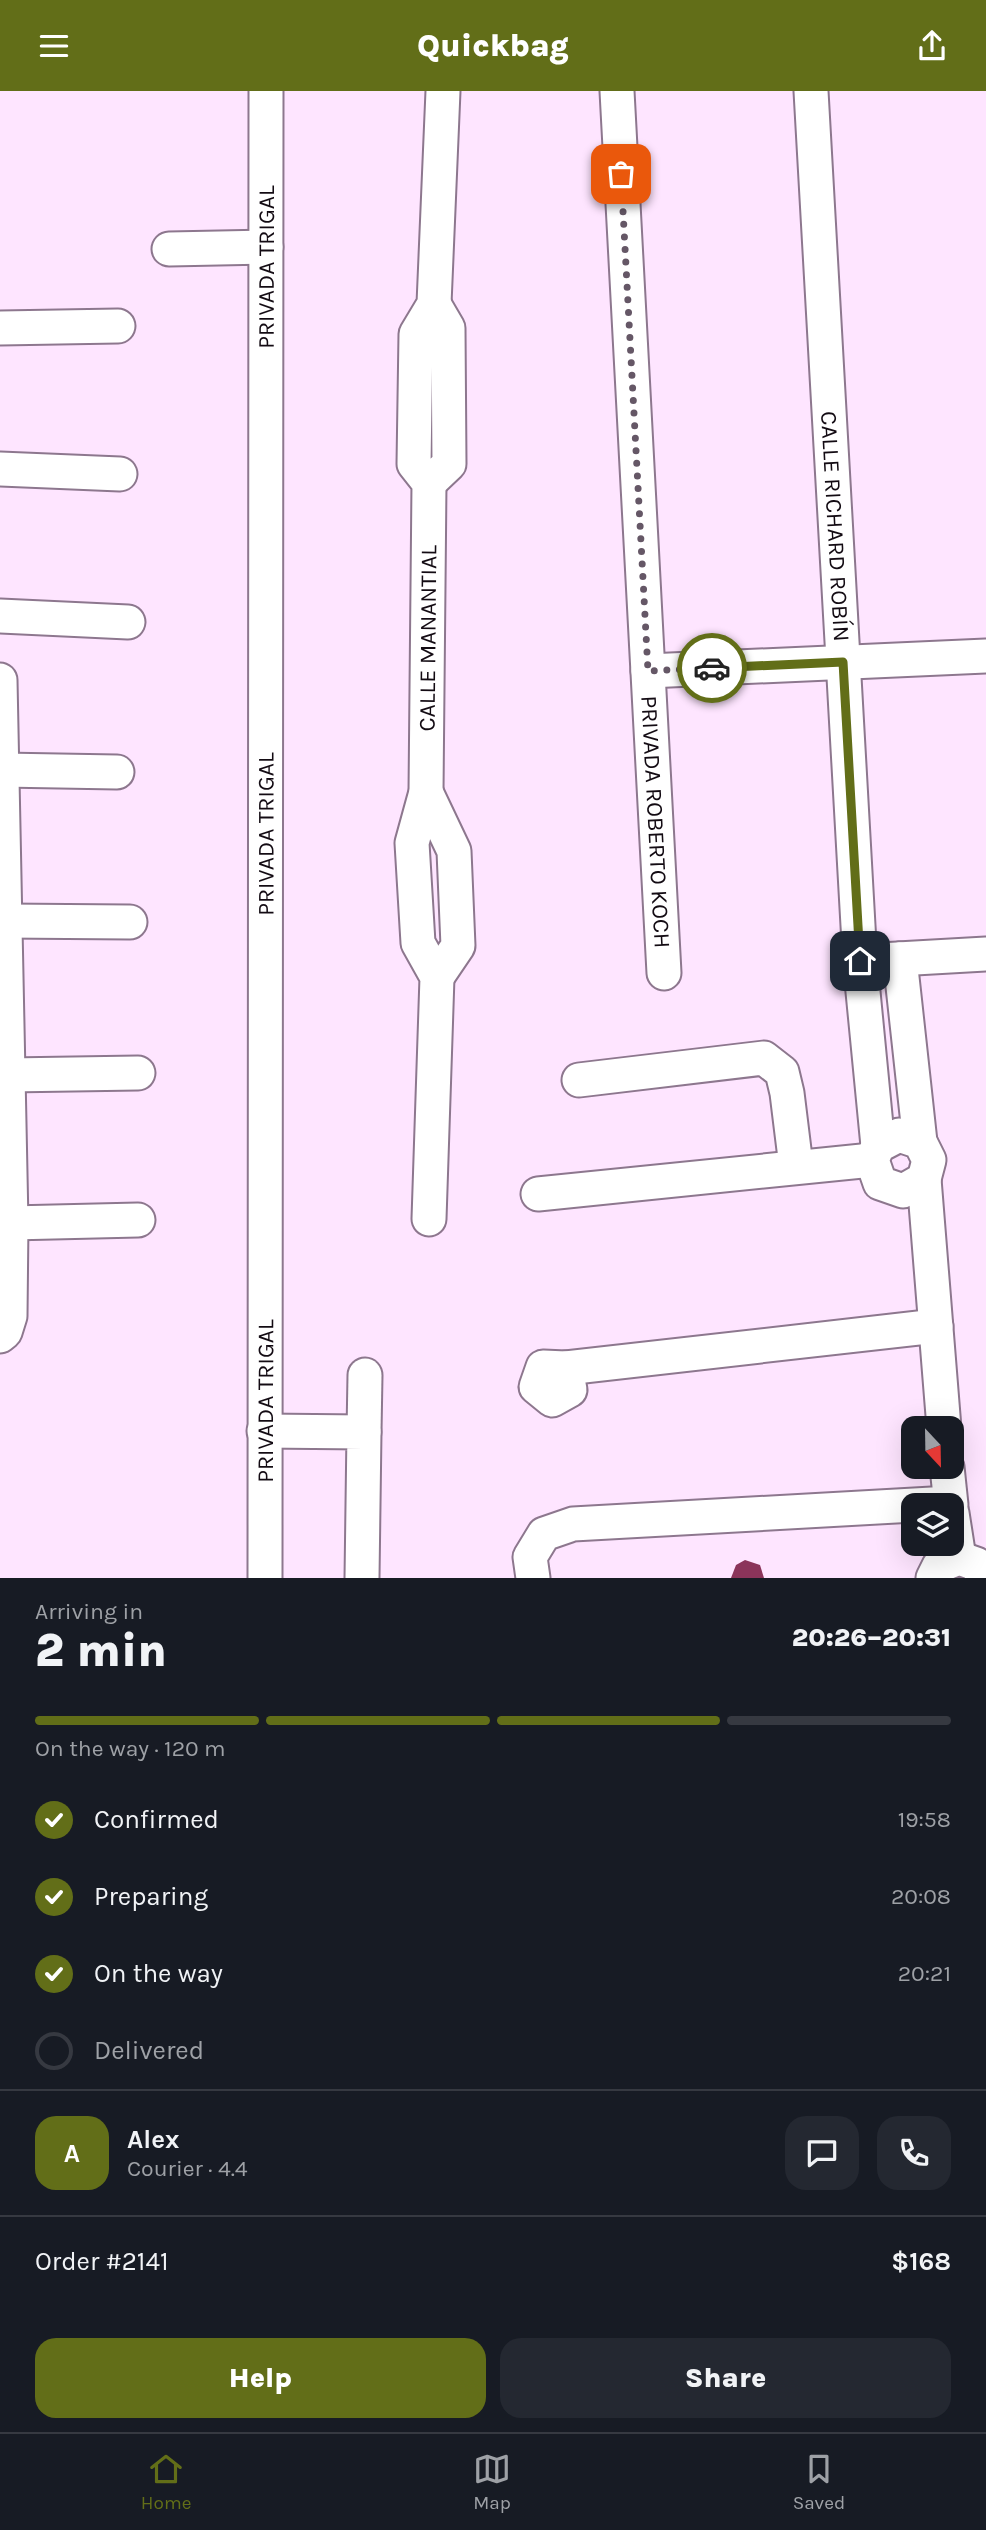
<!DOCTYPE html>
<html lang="en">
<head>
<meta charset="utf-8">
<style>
  body { margin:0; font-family:Karla,sans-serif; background:#242831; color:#f1f3f6; height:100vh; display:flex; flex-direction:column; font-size:26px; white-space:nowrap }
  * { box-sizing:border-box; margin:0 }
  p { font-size:23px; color:#9ea1a6 }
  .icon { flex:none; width:38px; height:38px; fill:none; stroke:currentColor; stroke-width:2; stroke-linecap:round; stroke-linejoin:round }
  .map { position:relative; height:1487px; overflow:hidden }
  .sheet { display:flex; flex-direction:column; background:#171b24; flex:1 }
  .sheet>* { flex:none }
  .needle { width:46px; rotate:158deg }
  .controls { position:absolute; left:901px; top:1325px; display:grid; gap:14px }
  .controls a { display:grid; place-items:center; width:63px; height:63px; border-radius:14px; background:#171b24; box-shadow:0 7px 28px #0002; font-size:35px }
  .pin { position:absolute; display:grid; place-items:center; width:60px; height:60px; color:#fff; margin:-30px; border-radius:14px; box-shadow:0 4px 10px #0006 }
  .courier { position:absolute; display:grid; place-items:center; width:70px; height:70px; margin:-35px; border:5px solid #626e18; border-radius:50%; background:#fff; color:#222; box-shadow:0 2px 9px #0007 }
  .headline em { font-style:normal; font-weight:800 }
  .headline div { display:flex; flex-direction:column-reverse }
  .headline { display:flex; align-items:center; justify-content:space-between; height:119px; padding:0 35px }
  h1 { font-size:46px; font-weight:800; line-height:52px }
  .bar { display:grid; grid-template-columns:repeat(4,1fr); gap:10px 7px; align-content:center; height:84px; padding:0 35px }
  .bar i { height:9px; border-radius:5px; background:#363941 }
  .bar .selected { background:#626e18 }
  .bar p { grid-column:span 4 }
  .line { display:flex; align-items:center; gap:18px; padding:0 35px; border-top:2px solid #363941 }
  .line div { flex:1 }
  .round { display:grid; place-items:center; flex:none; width:74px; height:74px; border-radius:21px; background:#242831 }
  ol { padding:0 35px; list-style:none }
  li { display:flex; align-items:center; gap:21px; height:77px }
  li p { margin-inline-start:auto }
  li .icon { padding:7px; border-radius:50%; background:#626e18; color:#fff; stroke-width:4 }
  li:last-child { color:#9ea1a6 }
  li i { width:38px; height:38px; border:4px solid #363941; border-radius:50% }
  .primary-button { display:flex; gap:14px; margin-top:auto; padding:14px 35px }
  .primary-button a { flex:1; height:80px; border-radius:21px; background:#626e18; color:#fff; font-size:28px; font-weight:800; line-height:80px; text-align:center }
  .primary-button a+a { background:#242831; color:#f1f3f6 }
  header { display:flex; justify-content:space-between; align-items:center; height:91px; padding:0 35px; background:#626e18; color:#fff; font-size:32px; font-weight:800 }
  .tabs { display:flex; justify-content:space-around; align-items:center; height:98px; border-top:2px solid #363941; background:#171b24; font-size:19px; color:#9ea1a6 }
  .tabs a { display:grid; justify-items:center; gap:4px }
  .tabs .selected { color:#626e18 }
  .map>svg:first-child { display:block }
</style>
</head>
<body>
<header><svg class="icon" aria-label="menu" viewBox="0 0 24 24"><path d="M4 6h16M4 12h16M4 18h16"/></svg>Quickbag<svg class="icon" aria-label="share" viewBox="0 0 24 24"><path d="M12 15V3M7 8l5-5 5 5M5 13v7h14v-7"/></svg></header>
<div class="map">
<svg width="986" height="1487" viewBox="0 0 986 1487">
  <rect width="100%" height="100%" fill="#fee5ff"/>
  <!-- building -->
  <path fill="#8b345a" d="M745 1469 760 1474 764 1487H731L736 1474Z"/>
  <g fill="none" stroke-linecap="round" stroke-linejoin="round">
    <defs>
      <g id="minor">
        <path id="s1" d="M617 0 664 882"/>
        <path id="s2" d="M811 0 860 870 878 1055"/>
        <path d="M169 158 266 156"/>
        <path d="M0 237 118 235"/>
        <path d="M0 378 120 383"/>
        <path d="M429 392 449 373 448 237 434 213"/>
        <path d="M0 525 128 531"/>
        <path d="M648 580 986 565"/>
        <path d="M0 589 11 1132 10 1225 5 1241 0 1245"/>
        <path d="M2 679 117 681"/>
        <path d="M426 701 454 760 458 855 437 886"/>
        <path d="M5 830 130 831"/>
        <path d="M900 868 920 1051"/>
        <path d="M880 869 986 863"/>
        <path d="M8 984 138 982"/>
        <path d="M579 989 764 967 782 981 787 1002 796 1075"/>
        <path d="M899 1044 920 1051 929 1069 924 1088 903 1100 880 1092 872 1069 878 1055Z"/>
        <path d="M924 1088 944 1337"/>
        <path d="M538 1103 872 1069"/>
        <path id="s3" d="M429 1128 437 886 418 852 412 752 426 701 429 392 414 373 416 243 434 213 443 0"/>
        <path d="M11 1132 138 1129"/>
        <path d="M543 1276 566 1277 570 1299 552 1309 536 1296Z"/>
        <path d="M566 1277 936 1235"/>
        <path d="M264 1340 364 1341 362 1487"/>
        <path d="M364 1341 365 1284"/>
        <path d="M947 1376 951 1414"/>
        <path d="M952 1422 959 1467"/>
        <path id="s4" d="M265 1487 266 0"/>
        <path d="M533 1487 530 1466 544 1443 573 1433 950 1412"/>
        <path d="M933 1487 939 1475 959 1467 976 1473 984 1487"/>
      </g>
    </defs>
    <!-- minor casing -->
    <use href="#minor" stroke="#8d778e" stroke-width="37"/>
    <!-- minor -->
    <use href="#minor" stroke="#fff" stroke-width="33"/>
  </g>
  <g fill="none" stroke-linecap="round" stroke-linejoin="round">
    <!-- done -->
    <path stroke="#655766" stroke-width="7" stroke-dasharray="0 12.6" d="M621 83 648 580 712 577"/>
    <!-- route -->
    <path stroke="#626e18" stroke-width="9" d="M712 577 843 571 860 870"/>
  </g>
  <g text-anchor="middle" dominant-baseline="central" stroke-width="7" stroke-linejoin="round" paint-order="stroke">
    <!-- street labels -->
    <g font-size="23" fill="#130b13" stroke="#fff">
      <text stroke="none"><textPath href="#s4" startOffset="1311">PRIVADA TRIGAL</textPath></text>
      <text stroke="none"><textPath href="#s2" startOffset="436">CALLE RICHARD ROBÍN</textPath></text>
      <text stroke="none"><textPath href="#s3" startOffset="588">CALLE MANANTIAL</textPath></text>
      <text stroke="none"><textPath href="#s1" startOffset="732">PRIVADA ROBERTO KOCH</textPath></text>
      <text stroke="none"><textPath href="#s4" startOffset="744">PRIVADA TRIGAL</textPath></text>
      <text stroke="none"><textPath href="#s4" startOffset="177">PRIVADA TRIGAL</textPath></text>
    </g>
  </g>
</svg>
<div class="controls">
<a><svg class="needle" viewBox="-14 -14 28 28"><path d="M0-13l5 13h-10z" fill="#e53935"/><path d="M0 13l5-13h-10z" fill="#9ea1a6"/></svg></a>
<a><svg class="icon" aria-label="layers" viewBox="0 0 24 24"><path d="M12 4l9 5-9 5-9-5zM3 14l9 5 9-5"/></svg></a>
</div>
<div class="pin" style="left:621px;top:83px;background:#ea580c"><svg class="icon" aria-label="bag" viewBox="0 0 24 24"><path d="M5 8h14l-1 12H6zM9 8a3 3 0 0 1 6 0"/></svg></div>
<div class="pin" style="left:860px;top:870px;background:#1f2937"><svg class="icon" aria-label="home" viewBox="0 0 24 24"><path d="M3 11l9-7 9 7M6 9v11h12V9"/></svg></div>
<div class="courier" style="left:712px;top:577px"><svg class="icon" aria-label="car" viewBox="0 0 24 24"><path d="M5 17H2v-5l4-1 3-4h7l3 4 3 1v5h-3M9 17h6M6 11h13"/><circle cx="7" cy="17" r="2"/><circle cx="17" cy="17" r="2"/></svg></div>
</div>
<section class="sheet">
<div class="headline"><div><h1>2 min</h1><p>Arriving in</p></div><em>20:26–20:31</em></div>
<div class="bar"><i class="selected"></i><i class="selected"></i><i class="selected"></i><i></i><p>On the way · 120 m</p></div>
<ol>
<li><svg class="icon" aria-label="check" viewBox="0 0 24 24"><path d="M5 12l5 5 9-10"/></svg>Confirmed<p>19:58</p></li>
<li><svg class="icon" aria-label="check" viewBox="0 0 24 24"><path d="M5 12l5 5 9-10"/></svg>Preparing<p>20:08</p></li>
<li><svg class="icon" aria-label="check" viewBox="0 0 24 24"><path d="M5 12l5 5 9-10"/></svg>On the way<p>20:21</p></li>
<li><i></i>Delivered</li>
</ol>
<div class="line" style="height:126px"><b class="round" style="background:#626e18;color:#fff">A</b><div><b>Alex</b><p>Courier · 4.4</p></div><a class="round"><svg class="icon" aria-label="chat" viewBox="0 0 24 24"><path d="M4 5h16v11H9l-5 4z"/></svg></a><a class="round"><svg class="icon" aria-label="phone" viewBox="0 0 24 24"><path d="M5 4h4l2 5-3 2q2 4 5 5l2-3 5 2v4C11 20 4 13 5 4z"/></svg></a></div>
<div class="line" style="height:91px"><div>Order #2141</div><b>$168</b></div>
<div class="primary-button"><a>Help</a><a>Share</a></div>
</section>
<nav class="tabs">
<a class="selected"><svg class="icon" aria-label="home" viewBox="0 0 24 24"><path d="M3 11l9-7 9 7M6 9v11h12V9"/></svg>Home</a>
<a><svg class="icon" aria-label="map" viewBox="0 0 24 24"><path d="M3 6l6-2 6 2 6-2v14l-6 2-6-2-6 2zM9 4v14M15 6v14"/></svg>Map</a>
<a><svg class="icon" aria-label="saved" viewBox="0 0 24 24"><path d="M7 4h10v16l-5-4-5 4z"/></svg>Saved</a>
</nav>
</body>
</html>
